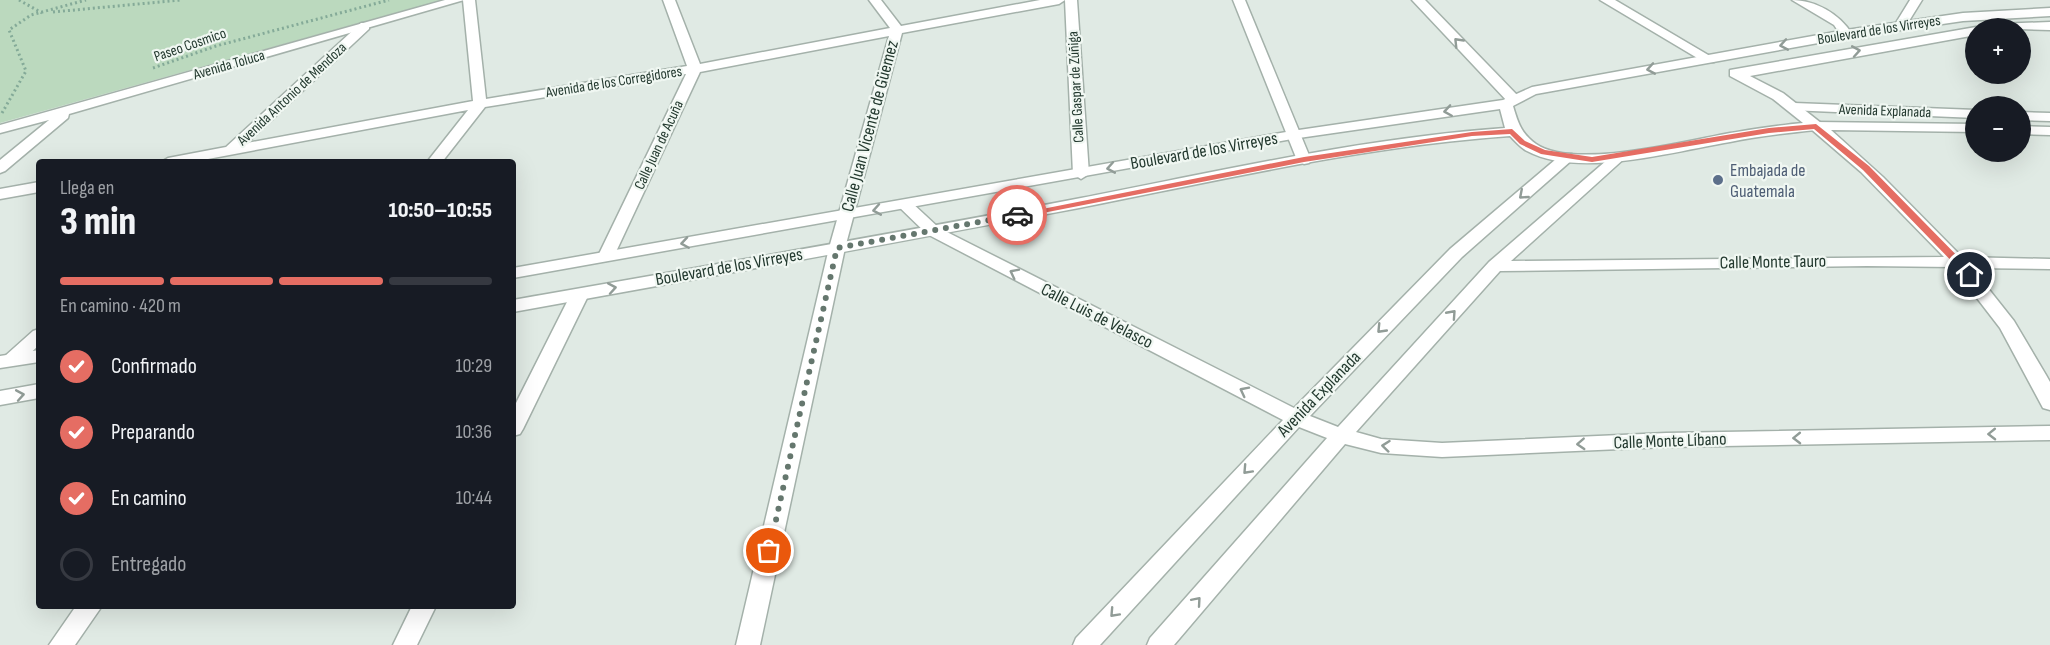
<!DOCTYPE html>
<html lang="es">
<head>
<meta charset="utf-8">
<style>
  body { margin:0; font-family:"Sofia Sans Condensed",sans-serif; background:#20242c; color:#f1f3f6; height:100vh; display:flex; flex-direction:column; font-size:22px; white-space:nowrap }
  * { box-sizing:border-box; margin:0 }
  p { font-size:20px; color:#9ea1a6 }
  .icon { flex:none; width:33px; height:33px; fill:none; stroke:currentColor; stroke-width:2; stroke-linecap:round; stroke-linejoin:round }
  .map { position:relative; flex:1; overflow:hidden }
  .drawer { position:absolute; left:36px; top:159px; width:480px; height:450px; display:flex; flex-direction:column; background:#171b24; border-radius:6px; box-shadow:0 6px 24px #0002 }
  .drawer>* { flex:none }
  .buttons { position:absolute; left:1965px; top:18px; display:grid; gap:12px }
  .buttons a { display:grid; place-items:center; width:66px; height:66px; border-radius:50%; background:#171b24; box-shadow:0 6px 24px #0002; font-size:30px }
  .pin { position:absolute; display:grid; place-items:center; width:51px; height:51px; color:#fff; margin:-26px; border:3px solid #fff; border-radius:50%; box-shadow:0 2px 6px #0007 }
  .courier { position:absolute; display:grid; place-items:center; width:60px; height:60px; margin:-30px; border:4px solid #e56d63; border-radius:50%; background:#fff; color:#222; box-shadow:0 2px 8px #0007 }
  .head em { font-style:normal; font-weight:800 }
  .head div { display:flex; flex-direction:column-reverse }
  .head { display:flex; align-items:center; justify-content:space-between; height:102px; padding:0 24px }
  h1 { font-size:39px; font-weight:800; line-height:45px }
  .bar { display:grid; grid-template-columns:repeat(4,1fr); gap:9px 6px; align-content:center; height:72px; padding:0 24px }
  .bar i { height:8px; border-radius:4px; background:#363941 }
  .bar .current { background:#e56d63 }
  .bar p { grid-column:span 4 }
  ol { padding:0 24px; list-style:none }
  li { display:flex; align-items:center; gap:18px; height:66px }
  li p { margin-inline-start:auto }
  li .icon { padding:6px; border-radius:50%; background:#e56d63; color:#fff; stroke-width:4 }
  li:last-child { color:#9ea1a6 }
  li i { width:33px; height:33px; border:3px solid #363941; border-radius:50% }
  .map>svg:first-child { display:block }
</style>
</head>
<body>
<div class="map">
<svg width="2050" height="645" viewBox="0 0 2050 645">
  <rect width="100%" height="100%" fill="#e0eae4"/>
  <!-- green -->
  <path fill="#bbd9be" d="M0 0H442L0 123Z"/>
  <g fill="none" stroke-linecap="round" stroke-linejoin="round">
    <defs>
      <path id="minor" d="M463 0H475L486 99 687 66 663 0H675L700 64 890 28 869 0H881L901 26 1040 0H1065L1059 4 902 33 845 248 760 645H736L829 248 889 36 700 72 614 256 606 261 598 256 686 74 485 107 442 162H427L468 110 192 162H161L168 158 226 147 361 23H369V29L247 143 473 101Z
        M1065 0H1077L1089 174 1081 179 1073 174Z
        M1233 0H1245L1311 160 1309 163 1304 164 1297 160Z
        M1412 0H1425L1518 96V102H1508Z
        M1600 0H1615L1715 59 1714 62H1704Z
        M1792 0C1815 0 1840 14 1852 34L1850 37H1842L1834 25Z
        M1910 0H1922L1904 29H1896L1894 26Z
        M1794 103 1976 110V118L1789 110 1787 107Z
        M2020 112 2050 113V121L2020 120Z
        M1816 122 1976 124V132L1831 130 1883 177 1962 257 2050 259V269L1972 268 2014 321 2046 375 2050 382V410L2043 408 2000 328 1953 267 1867 266 1500 271 1356 432 1381 439 1442 443 1666 433 2050 426V440L1666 447 1442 457 1381 453 1345 444 1174 645H1147L1150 638 1327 438 1299 427 1100 645H1073L1076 638 1283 420 927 234 897 205 899 202H911L939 228 1294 408 1450 249 1562 154H1572L1574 157 1572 160 1462 257 1310 416 1338 427 1489 262 1614 154H1624L1626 157 1511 261 1944 257 1861 172 1811 129 1809 126Z
        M2020 126 2050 127V135L2020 134Z
        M39 182V192L0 199V189Z
        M580 289 589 294 523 429 520 434 513 436V409L571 294Z
        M39 329V345L19 364H5L3 360 5 356 33 331Z
        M76 606H102L75 645H49Z
        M412 606H436L417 645H393Z"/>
      <path id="tertiary" d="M445 0H464L69 114 68 118 5 171 0 173V160L49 120 0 133V125Z
        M2050 8V16L1963 21 1846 38 1536 94 1513 106C1518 123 1521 133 1536 144 1574 170 1686 141 1730 133 1755 129 1779 125 1803 123L1773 99 1730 76V70L1976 27 1980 28H1976V35L1750 76 1783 93 1821 123 1823 126 1816 130C1787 133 1758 136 1730 142 1675 151 1579 179 1527 151 1521 148 1515 141 1510 136 1365 146 1221 180 1079 208 890 244 702 278 513 312V300C702 267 892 234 1081 198 1221 171 1362 138 1505 128L1500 109 1292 139 513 278V268L1292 131 1503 100 1532 87 1846 30 1963 13Z
        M2050 22V30L1990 28 1996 24Z
        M39 350V362L0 368V356Z
        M39 384V398L0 405V391Z"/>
    </defs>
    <!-- minor casing -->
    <use href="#minor" stroke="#a4b1aa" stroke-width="3"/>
    <!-- tertiary casing -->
    <use href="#tertiary" stroke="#a4b1aa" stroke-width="3"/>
    <!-- path -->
    <path stroke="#84aa98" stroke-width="3" stroke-dasharray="2 3" stroke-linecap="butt" d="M19 0 42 13
      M53 12 181 0
      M153 68 216 46 389 0
      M2 113 26 71 9 30 31 15 86 0"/>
    <!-- minor -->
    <use href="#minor" fill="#fff" fill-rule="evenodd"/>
    <!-- tertiary -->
    <use href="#tertiary" fill="#fff" fill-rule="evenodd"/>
  </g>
  <!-- one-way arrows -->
  <defs><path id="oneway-chevron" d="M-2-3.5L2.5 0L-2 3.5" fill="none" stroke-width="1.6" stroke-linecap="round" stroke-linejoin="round" transform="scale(1.5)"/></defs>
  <g stroke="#919c97">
    <use href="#oneway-chevron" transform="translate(1458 42) rotate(-134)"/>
    <use href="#oneway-chevron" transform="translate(1784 45) rotate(170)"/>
    <use href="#oneway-chevron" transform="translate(1856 51) rotate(-10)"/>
    <use href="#oneway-chevron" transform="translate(1651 69) rotate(170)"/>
    <use href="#oneway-chevron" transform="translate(1448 111) rotate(171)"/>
    <use href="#oneway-chevron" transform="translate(1111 168) rotate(170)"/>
    <use href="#oneway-chevron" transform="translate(1523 195) rotate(139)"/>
    <use href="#oneway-chevron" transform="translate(877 210) rotate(170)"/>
    <use href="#oneway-chevron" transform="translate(685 243) rotate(171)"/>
    <use href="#oneway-chevron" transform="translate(1014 273) rotate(-153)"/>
    <use href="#oneway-chevron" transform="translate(612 288) rotate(-10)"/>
    <use href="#oneway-chevron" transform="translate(1452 314) rotate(-48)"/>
    <use href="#oneway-chevron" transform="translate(1381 329) rotate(134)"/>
    <use href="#oneway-chevron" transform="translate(1244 391) rotate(-153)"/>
    <use href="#oneway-chevron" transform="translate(20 395) rotate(-10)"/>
    <use href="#oneway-chevron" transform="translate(1992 434) rotate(179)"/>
    <use href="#oneway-chevron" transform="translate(1797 438) rotate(179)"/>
    <use href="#oneway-chevron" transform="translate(1581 444) rotate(177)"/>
    <use href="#oneway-chevron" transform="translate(1386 446) rotate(-174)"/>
    <use href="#oneway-chevron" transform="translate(1247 470) rotate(133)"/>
    <use href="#oneway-chevron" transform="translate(1197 601) rotate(-49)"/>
    <use href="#oneway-chevron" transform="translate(1114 613) rotate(133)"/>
  </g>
  <!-- route -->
  <path fill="#e56d63" d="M1816 124 1869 166 1974 273V277H1967L1863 170 1814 129 1769 133 1592 162 1541 154 1520 144 1510 134 1472 136 1304 162 1017 218 1012 215 1304 157 1472 132 1512 129 1525 141 1545 150 1592 157 1769 128Z"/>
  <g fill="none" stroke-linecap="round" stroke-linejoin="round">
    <!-- done -->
    <path stroke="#65776e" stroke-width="6" stroke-dasharray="0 10.8" d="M769 551 837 248 1017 215"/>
  </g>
  <!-- markers -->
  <circle fill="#5c6f8a" stroke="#f0f7f2" stroke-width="2" cx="1718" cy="180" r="6"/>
  <g text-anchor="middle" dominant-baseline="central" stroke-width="4.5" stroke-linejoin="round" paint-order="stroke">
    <!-- far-street labels -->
    <g font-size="15" fill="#23392f" stroke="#f0f7f2">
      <text transform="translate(1879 30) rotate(-9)">Boulevard de los Virreyes</text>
      <text transform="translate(190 45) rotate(-19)">Paseo Cosmico</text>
      <text transform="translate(229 65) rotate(-16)">Avenida Toluca</text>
      <text transform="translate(614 82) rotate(-9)">Avenida de los Corregidores</text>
      <text transform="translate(1076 87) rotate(-93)">Calle Gaspar de Zúñiga</text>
      <text transform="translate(292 94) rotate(-43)">Avenida Antonio de Mendoza</text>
      <text transform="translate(1885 111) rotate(2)">Avenida Explanada</text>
      <text transform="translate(659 145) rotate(-65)">Calle Juan de Acuña</text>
    </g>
    <!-- street labels -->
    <g font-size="18" fill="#23392f" stroke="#f0f7f2">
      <text transform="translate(870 126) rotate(-75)">Calle Juan Vicente de Güemez</text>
      <text transform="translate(1204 151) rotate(-10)">Boulevard de los Virreyes</text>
      <text transform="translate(1773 262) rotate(-1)">Calle Monte Tauro</text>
      <text transform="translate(729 267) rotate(-10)">Boulevard de los Virreyes</text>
      <text transform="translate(1097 316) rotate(27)">Calle Luis de Velasco</text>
      <text transform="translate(1319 394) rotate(-46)">Avenida Explanada</text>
      <text transform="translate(1670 441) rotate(-2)">Calle Monte Líbano</text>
    </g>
    <!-- service labels -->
    <g font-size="18" fill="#4e5e75" stroke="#f0f7f2" text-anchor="start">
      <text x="1730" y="170">Embajada de<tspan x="1730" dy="21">Guatemala</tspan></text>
    </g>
  </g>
</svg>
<div class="buttons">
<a>+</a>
<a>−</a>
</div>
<div class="pin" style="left:769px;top:551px;background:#ea580c"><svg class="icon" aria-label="bag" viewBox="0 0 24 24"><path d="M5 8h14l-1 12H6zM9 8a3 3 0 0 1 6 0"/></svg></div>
<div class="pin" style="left:1970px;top:275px;background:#1f2937"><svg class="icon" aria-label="home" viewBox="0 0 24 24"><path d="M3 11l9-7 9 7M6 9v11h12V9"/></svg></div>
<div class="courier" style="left:1017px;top:215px"><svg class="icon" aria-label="car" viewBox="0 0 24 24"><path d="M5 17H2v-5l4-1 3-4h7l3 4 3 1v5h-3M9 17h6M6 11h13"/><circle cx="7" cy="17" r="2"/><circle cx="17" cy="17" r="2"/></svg></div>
<section class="drawer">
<div class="head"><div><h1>3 min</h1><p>Llega en</p></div><em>10:50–10:55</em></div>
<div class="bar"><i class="current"></i><i class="current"></i><i class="current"></i><i></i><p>En camino · 420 m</p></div>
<ol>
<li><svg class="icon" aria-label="check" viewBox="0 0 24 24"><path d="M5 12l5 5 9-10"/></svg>Confirmado<p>10:29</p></li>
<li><svg class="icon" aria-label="check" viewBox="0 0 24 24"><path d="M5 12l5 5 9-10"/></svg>Preparando<p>10:36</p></li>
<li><svg class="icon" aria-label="check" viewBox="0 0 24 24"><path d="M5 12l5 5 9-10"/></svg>En camino<p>10:44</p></li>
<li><i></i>Entregado</li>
</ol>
</section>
</div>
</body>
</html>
